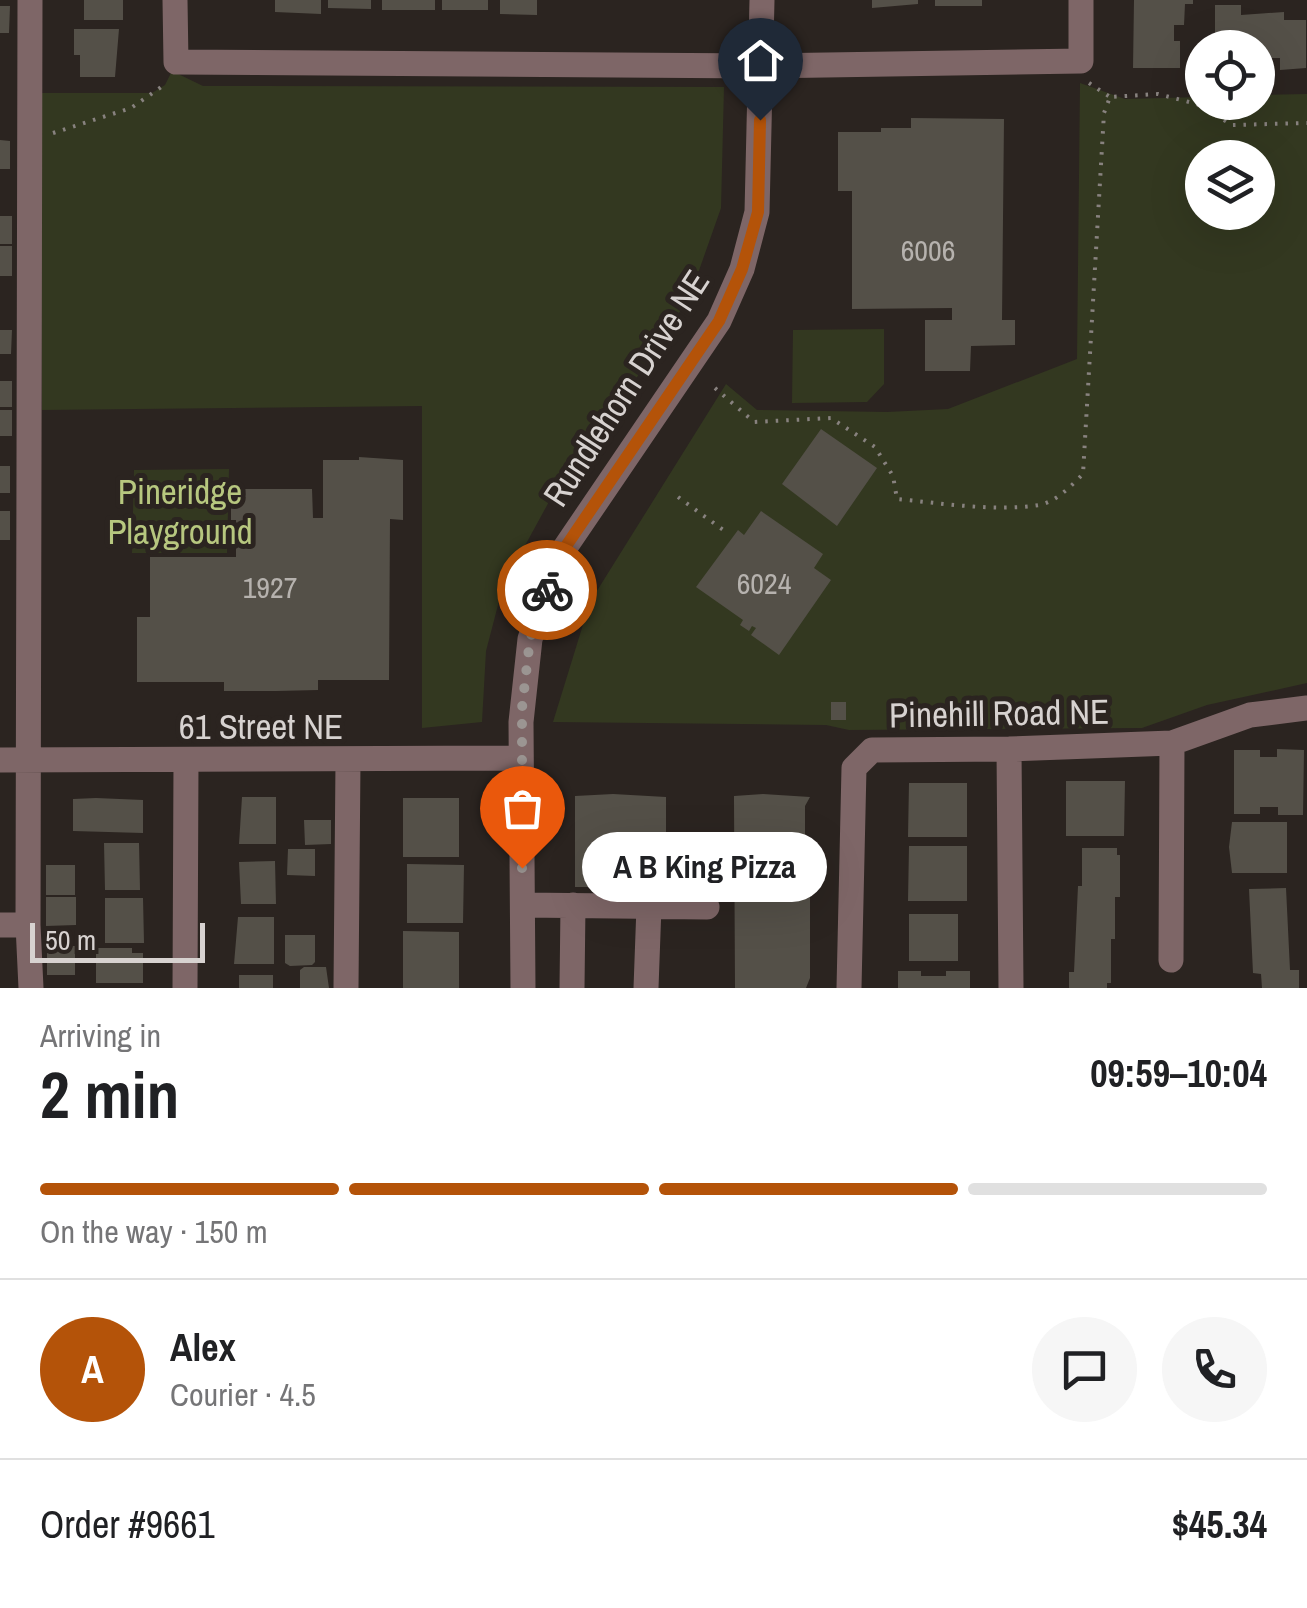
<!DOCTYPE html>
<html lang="en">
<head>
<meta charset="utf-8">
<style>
  body { margin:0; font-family:"Archivo Narrow",sans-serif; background:#f6f6f6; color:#202124; height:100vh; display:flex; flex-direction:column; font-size:38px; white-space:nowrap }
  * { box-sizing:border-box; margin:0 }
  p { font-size:32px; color:#757577 }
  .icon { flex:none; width:55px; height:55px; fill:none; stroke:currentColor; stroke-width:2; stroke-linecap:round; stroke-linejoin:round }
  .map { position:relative; height:988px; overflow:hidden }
  .details { display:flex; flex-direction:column; background:#fff; flex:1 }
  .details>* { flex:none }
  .controls { position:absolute; left:1185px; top:30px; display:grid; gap:20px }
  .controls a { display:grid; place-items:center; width:90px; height:90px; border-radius:50%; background:#fff; box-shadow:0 10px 40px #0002; font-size:50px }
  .scale { position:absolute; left:30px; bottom:25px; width:175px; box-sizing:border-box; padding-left:10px; border:5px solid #d7d2d0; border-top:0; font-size:28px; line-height:35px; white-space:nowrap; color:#d7d2d0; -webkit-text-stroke:8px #2b2420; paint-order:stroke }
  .pin { position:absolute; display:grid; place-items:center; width:85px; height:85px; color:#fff; margin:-102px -42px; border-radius:50% 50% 50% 0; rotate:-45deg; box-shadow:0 0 10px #0007 }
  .pin .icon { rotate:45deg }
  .courier { position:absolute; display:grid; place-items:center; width:100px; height:100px; margin:-50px; border:8px solid #b45309; border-radius:50%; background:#fff; color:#222; box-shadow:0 2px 12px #0007 }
  .bubble { position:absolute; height:70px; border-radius:35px; background:#fff; box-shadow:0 10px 40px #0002; font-size:32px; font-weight:800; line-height:70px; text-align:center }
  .head em { font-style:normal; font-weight:800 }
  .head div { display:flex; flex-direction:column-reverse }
  .head { display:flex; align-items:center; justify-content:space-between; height:170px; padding:0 40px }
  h1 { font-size:65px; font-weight:800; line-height:75px }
  .bar { display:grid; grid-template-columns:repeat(4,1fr); gap:15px 10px; align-content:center; height:120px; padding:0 40px }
  .bar i { height:12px; border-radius:8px; background:#e0e0e0 }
  .bar .on { background:#b45309 }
  .bar p { grid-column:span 4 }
  .line { display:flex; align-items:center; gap:25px; padding:0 40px; border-top:2px solid #e0e0e0 }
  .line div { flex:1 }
  .round { display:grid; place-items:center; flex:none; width:105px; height:105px; border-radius:52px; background:#f6f6f6 }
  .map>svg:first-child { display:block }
</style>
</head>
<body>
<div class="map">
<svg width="1307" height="988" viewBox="0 0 1307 988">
  <rect width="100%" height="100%" fill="#2b2420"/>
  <!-- green -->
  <path fill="#333820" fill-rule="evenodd" d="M172 71 203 86 724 87 721 208 690 296 642 370 551 498 503 586 486 651 482 722 422 728V406L42 410 40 93H152L165 85Z
    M1080 83 1125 99 1202 97V102H1258V95L1307 94V683L1207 705 1142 728 849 730 826 725 553 722 590 602 726 384 757 410 887 412 948 409 1077 359ZM1202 158H1258V212H1202Z
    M884 329V384L867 402 792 403 793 330Z
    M229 469 227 553H132L134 470Z"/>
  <!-- building -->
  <path fill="#545048" d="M84 0H123V20H84Z
    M275 0H321V14L275 12Z
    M328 0H371V9L328 8Z
    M382 0H435V10H382Z
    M442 0H488V10H442Z
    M500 0H537V15L500 14Z
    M872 0H918V4L872 8Z
    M935 0H982V6H935Z
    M1134 0H1193V4H1185L1184 25H1174V41H1180V68H1133Z
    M1215 5H1241V15L1284 12V20H1306V68L1280 70V58H1258V48H1215Z
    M0 6H10L9 33H0Z
    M74 29H119L115 77H80V55H74Z
    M911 118 1004 119 1002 320H1015V345L971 346 970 371H925V320H952V308L852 309V191H838V132H881V128H911Z
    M0 140 10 141V169H0Z
    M0 216H12V244H0Z
    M0 246H12V276H0Z
    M0 330H12L11 354H0Z
    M0 381H12V407H0Z
    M0 410H12V436H0Z
    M821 429 877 468 837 526 782 484Z
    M359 457 403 460V520L390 519 389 680H318V690L276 691H224V682H137V617H150V557H236V520H231V489H312L313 518H323V460H359Z
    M0 466H10V493H0Z
    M0 511H10V540H0Z
    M761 511 823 554 814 568 831 580 779 655 751 635 756 628 752 626 749 631 740 625 743 620 696 587 738 530 744 535Z
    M831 702H846V720H831Z
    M1277 749 1304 750 1303 815H1278V807H1260V814H1234V750H1260V757H1277Z
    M1066 781H1125L1124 836H1066Z
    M909 783H967V837H908Z
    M613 794 666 797V887H575V796Z
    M763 794 810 797 805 806V861L810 865V978L806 988H735L734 801V796Z
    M242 797H276V844H239Z
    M96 798 143 800V833L73 831V799Z
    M403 798H459V857H403Z
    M304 820H331V844L305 845Z
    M1232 822H1287V873H1232L1229 847Z
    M104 843H139L140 890H105Z
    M909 846H967V901H908Z
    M1082 848H1117V855H1120V897H1115V939H1111V983H1107V988H1069V972H1074L1078 886H1082Z
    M288 849H315V876L287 875Z
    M275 861 276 904H241L239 862Z
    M407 864 464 865 463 923H407Z
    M46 865H75V895H46Z
    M1286 888 1290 970H1299V988H1262L1261 974 1253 973 1249 889Z
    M46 897H76V925L46 926Z
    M105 898H143L144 943H105Z
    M909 914H958V961H909Z
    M238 917H274V964H234Z
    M403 931 459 932V988H403Z
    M285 935H315V962L312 965 290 966 285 963Z
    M47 946H75V975H47Z
    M96 948H132V953H143V983H96Z
    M304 967H326L329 988H300V970Z
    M898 971H921V976H946V971H970V988H898Z
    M239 975H273V988H239Z"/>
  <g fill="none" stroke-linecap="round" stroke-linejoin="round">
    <!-- path -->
    <path stroke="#88827f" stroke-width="4" stroke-dasharray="2.5 8" stroke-linecap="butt" d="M1089 83 1110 97
      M53 133 131 108 167 83
      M715 388 754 422 831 418 875 447 893 476 897 499C940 503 996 512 1039 505 1056 502 1071 486 1083 474L1104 113 1110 97 1158 94 1197 104 1232 125 1307 123
      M678 497 726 532"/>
    <!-- minor -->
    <path stroke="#7e6667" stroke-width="25" d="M30 0 28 925 31 988
      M175 0 176 62 761 66 1081 61V0
      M1009 749 1011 988
      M0 760 521 758
      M523 905 707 907
      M0 925H28
      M1171 960 1172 743
      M185 988 186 762
      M346 988 348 761
      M523 988 521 722 530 639 560 555 719 321 742 269 757 212 762 0
      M572 988 573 905
      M646 988 649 906
      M849 988 854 768 872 750 1009 749 1172 743 1250 715 1307 708"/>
  </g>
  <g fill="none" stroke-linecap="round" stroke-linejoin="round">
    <!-- done -->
    <path stroke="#9b9592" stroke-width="10" stroke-dasharray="0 18" d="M522 868V708L530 639 547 590"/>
    <!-- route -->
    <path stroke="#b45309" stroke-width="12" d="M547 590 560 555 719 321 742 269 758 212 760 120"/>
  </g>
  <g text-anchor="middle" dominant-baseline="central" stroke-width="10" stroke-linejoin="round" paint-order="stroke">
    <!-- number labels -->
    <g font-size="30" fill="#b6b2ae">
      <text x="928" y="250">6006</text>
      <text x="764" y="583">6024</text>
      <text x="270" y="587">1927</text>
    </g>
    <!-- street labels -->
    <g font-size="35" fill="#d7d2d0" stroke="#2b2420">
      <text transform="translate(626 388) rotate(-57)">Rundlehorn Drive NE</text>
      <text transform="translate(999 713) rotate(-1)">Pinehill Road NE</text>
      <text x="261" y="726">61 Street NE</text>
    </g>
    <!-- park labels -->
    <g font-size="35" fill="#b7c77f" stroke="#2b2420">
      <text x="180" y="491">Pineridge<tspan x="180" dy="40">Playground</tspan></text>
    </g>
  </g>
</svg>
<div class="controls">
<a><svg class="icon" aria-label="locate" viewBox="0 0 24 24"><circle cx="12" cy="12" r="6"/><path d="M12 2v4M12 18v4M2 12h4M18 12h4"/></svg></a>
<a><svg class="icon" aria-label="layers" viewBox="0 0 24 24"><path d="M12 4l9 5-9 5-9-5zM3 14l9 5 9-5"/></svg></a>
</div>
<div class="scale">50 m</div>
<div class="pin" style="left:522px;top:868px;background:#ea580c"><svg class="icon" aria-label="bag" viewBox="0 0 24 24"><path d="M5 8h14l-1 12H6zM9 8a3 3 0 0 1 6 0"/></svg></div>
<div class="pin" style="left:760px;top:120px;background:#1f2937"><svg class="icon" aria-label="home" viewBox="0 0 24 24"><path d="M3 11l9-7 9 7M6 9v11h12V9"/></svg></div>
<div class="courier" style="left:547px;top:590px"><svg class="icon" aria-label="bike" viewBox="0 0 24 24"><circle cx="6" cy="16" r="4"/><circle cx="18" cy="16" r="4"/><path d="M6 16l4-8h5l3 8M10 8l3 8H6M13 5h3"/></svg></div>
<div class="bubble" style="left:582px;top:832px;width:245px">A B King Pizza</div>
</div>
<section class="details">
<div class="head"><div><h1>2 min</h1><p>Arriving in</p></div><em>09:59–10:04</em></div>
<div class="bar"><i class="on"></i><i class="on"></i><i class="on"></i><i></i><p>On the way · 150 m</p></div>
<div class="line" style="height:180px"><b class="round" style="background:#b45309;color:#fff">A</b><div><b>Alex</b><p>Courier · 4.5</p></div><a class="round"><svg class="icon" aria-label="chat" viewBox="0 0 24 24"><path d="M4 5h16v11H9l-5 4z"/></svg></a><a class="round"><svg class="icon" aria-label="phone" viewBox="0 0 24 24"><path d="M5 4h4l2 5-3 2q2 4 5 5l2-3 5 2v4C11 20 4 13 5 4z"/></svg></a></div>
<div class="line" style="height:130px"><div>Order #9661</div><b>$45.34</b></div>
</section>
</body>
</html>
